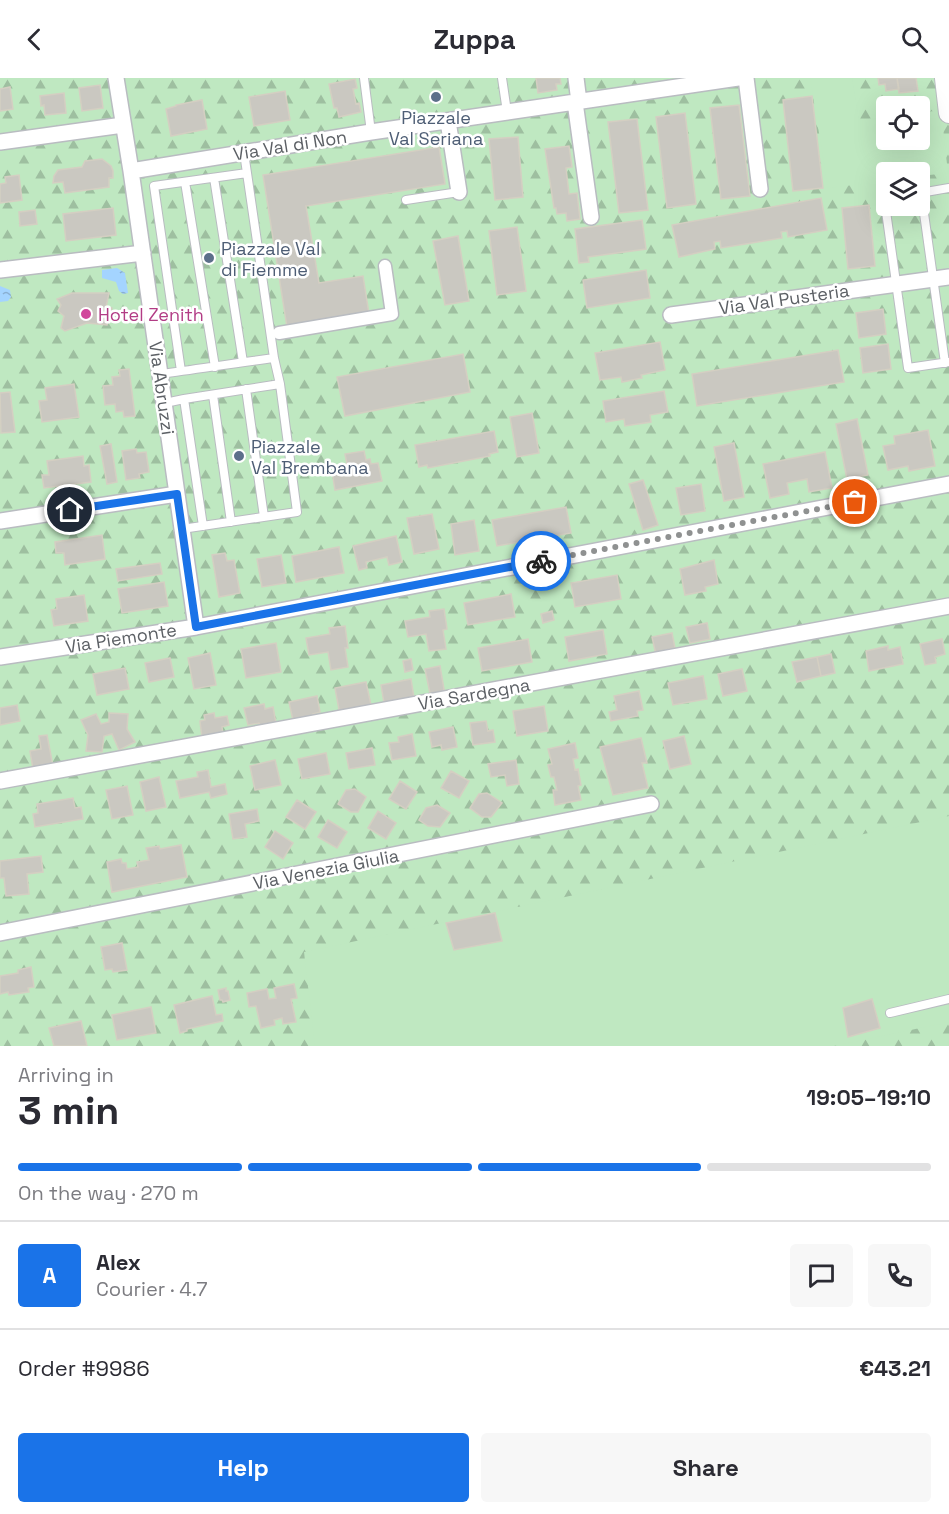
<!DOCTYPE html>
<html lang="en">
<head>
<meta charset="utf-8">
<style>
  body { margin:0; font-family:"Space Grotesk",sans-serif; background:#f7f7f7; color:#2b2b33; height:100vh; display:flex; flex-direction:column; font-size:22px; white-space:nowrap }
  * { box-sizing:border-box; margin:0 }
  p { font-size:20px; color:#7c7c81 }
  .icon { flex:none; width:33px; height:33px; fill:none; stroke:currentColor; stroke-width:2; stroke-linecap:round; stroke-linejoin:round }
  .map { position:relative; height:968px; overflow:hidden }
  .details { display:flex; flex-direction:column; background:#fff; flex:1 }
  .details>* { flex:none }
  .controls { position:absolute; left:876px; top:18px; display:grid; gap:12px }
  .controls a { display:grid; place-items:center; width:54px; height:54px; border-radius:6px; background:#fff; box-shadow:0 6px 24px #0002; font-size:30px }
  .pin { position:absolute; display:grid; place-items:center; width:51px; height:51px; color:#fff; margin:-26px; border:3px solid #fff; border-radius:50%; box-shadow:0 2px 6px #0007 }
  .courier { position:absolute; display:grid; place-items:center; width:60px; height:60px; margin:-30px; border:4px solid #1a73e8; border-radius:50%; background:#fff; color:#222; box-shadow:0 2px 8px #0007 }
  .overview em { font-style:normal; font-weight:800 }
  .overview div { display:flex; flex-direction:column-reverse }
  .overview { display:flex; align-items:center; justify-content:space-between; height:102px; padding:0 18px }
  h1 { font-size:39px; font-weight:800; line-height:45px }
  .bar { display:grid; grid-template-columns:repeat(4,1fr); gap:9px 6px; align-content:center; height:72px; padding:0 18px }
  .bar i { height:8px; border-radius:4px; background:#e1e1e2 }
  .bar .current { background:#1a73e8 }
  .bar p { grid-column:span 4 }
  .line { display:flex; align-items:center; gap:15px; padding:0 18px; border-top:2px solid #e1e1e2 }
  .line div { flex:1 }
  .round { display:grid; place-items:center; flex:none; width:63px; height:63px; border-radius:6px; background:#f7f7f7 }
  .primary-button { display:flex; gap:12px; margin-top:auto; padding:12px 18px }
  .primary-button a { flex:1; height:69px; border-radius:6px; background:#1a73e8; color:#fff; font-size:24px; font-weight:800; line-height:69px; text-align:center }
  .primary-button a+a { background:#f7f7f7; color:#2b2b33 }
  header { display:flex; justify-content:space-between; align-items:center; height:78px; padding:0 18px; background:#fff; font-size:27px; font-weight:800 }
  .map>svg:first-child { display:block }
</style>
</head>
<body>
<header><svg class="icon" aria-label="back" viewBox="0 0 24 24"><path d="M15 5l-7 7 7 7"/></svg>Zuppa<svg class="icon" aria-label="search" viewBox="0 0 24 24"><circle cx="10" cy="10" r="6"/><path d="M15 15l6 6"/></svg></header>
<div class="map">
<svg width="949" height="968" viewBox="0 0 949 968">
  <defs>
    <pattern id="forest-firs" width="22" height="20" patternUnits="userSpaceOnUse" patternTransform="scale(1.5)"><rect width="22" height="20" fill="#bfe8c1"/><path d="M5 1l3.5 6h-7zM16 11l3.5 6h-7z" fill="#9ebfa0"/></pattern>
    <pattern id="water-ripples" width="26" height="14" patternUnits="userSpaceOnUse" patternTransform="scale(1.5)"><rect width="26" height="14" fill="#a4d4ff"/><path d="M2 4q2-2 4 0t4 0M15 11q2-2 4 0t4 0" fill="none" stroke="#89afd2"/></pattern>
  </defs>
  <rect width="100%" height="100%" fill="#efede4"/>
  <!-- forest -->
  <path fill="url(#forest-firs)" fill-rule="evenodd" d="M0 0H949V968H0ZM886 28H920V62H886ZM886 94H920V128H886Z"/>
  <!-- park -->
  <path fill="#bfe8c1" d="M810 0H852L859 42 886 39V62H920V35L941 32 948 95 920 98V94H886V103L828 110Z
    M949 738V944L834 968H315L304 874Z"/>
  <!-- water -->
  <path fill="url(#water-ripples)" d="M117 190 125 195 128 215 123 216 119 213 116 204 102 200V192Z
    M0 208 10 212 11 219 8 223 0 224Z"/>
  <!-- building -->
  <path fill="#cac8c1" stroke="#d4cfc2" stroke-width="1.5" d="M536 0H560L561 6H556L557 12 538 15Z
    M878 0H897L899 11 886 13 885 6 879 7Z
    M897 0H916L918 13 899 15Z
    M355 1 357 10 353 11 356 26 359 25 361 34 339 39 337 30H334L329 6Z
    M100 7 103 30 82 33 79 10Z
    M10 9 13 31 0 33V11Z
    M285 13 290 42 254 48 249 19Z
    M64 15 66 35 45 37 44 27 41 28 40 18Z
    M812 18 823 110 793 113 783 22Z
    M202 22 207 51 171 58 166 31 176 28V27Z
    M739 27 750 118 721 121 710 30Z
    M685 35 696 126 667 130 656 39Z
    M637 41 648 132 619 135 608 44Z
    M518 59 523 119 495 122 489 61Z
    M569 68 572 89 566 90 569 116 577 115 580 141 567 143 566 135 557 136 556 130H554L545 71Z
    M439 69 445 106 306 128 319 205 363 198 369 236 287 249 263 97Z
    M102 81 111 88 113 93V100H109V109L65 115 63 104 53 105 54 98 58 92 82 89 85 83Z
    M19 97 22 122 0 125V106L6 105 5 99Z
    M821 120 827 152 788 159 787 153 781 154 782 160 721 170 720 163 714 164 715 171 679 179 672 147Z
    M869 127 875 188 848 191 842 130Z
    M113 130 116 157 66 163 63 136Z
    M35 132 37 146 20 148 19 134Z
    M642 142 646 171 588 179 589 184 579 185 575 151Z
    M517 149 526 213 497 217 489 153Z
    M458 158 469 223 445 227 433 163Z
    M646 192 650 220 587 230 583 202Z
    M72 215H109L106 229 112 230 107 247 87 245 65 253 61 250 64 238 58 233 61 227 57 221Z
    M883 231 886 256 859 260 856 235Z
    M660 264 665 292 641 297 642 300 622 304 621 299 600 302 595 275Z
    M888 266 891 291 863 295 860 270Z
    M838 272 844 304 697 328 692 296Z
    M463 276 470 314 345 338 337 299Z
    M129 291 135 338 124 339 123 333 116 334 115 326 105 327 103 308 113 307 112 299 120 298 119 292Z
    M74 306 79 339 42 344 39 323 47 322 45 310Z
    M664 313 668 334 650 337 651 344 625 348 624 341 606 344 603 323Z
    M10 314 15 354 1 355 0 315Z
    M532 335 539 375 517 379 510 339Z
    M857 341 868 397 847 401 836 346Z
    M928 352 935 388 909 393 908 388 888 392 883 368 895 366 894 358Z
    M494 353 498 374 489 376 490 378 428 390 427 387 419 389 415 367Z
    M734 365 744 419 724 423 714 369Z
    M111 366 117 404 107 406 100 368Z
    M136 371 137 375 146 374 149 394 139 396 140 400 126 402 122 373Z
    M364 373 366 382 370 381 371 386 378 385 382 403 335 412 332 393 341 391 340 387 347 386 345 376Z
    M825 374 832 410 809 414 807 401 787 405 789 416 770 420 763 386Z
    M83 378 84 388 89 387 91 404 44 410 42 397H49L47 383Z
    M643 402 658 447 643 452 629 406Z
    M701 406 705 433 681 437 676 410Z
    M566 429 571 455 497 468 492 442Z
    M432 436 439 471 414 476 407 440Z
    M474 442 479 473 455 477 451 446Z
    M102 457 105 481 65 487 64 475H56L55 464Z
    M396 458 402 484 389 487 387 479 366 484 367 490 359 492 353 468Z
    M339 469 344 495 296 504 292 478Z
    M225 475 227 483 234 482 240 515 219 519 212 477Z
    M281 477 286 505 262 509 257 481Z
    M714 482 718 506 705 509 706 513 685 517 680 491Z
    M160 485 162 496 118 503 116 491Z
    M617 497 621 521 575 529 571 505Z
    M164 504 168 528 122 535 118 511Z
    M511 516 515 539 468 547 464 525Z
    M84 517 88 543 54 548 51 532 57 531 56 521Z
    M444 531 447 551 443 552 446 571 429 573 426 556 408 559 405 543 430 539 429 533Z
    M552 533 554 542 543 545 541 536Z
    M707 545 710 561 690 565 686 549Z
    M345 548 348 570H345L348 589 331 592 328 574 309 577 306 560 330 556 329 550Z
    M603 552 607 576 569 583 565 559Z
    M672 555 675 570 666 572 667 575 656 577 652 559Z
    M528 561 532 584 482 593 478 570Z
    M942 561 945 576 935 579 936 585 925 587 920 566Z
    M276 565 281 594 246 600 241 571Z
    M888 568V572L900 569 903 586 869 593 866 573Z
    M210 575 216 607 194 611 188 580Z
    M831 576 835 595 821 598 817 579Z
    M817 579 821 598 797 604 792 584Z
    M170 580 174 599 149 604 145 585Z
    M411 581 413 592 405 594 403 583Z
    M440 588 445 617 431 620 425 591Z
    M125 590 129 611 97 617 93 596Z
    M742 591 747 613 723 618 718 596Z
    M703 598 707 621 673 627 668 605Z
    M411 601 414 620 384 625 381 607Z
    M366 604 371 627 340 637 335 610Z
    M639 613 643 632 637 633 638 638 611 643 609 634 617 632 614 618Z
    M317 618 320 634 313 636 314 639 294 647 289 624Z
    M264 626 265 631 273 629 276 645 260 648 259 645 248 647 244 630Z
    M17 627 20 643 0 647V630Z
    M544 628 548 653 517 658 513 633Z
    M109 635 128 636 127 651 135 664 119 672 112 656 104 658 102 674 86 673 88 657 81 642 96 636 101 646 109 644Z
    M214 635 215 640 227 638 229 647 222 649 223 656 202 660 200 643 205 642 204 637Z
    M486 643 488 653 493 652 495 664 473 667 470 645Z
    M453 649 457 669 442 672 441 667 432 669 429 654Z
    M412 656 416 678 392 682 389 665 399 664 398 659Z
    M47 657 53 688 33 691 30 673 41 671 39 658Z
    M684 658 691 686 670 691 663 663Z
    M641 660 647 685H642L648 710 613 717 600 669Z
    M575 665 578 680 573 681 575 692 578 691 581 707 578 708 581 722 555 727 553 712H557L554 699H551L548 687 552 686 548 671Z
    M372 670 375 687 349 691 346 675Z
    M326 675 330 696 302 701 298 681Z
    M275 682 281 707 255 712 250 688Z
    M516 682 519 706 507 708 505 697 491 699 488 686Z
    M208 692 211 709 225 706 227 716 211 720 209 714 180 720 176 703 198 699 197 694Z
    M451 693 469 703 459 720 441 710Z
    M159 699 166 729 146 733 140 704Z
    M400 703 417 714 406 731 389 721Z
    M127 708 133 737 112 741 106 712Z
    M355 711 366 719 358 734H351L338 726 346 712Z
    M487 715 502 725 491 739H482L470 730 479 716Z
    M73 720 75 730 81 729 83 741 35 749 33 736 38 735 37 726Z
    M297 722 316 734 305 751 286 739Z
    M437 727 450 735 440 749 428 748 419 742 426 730Z
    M257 731 259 743 245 746 247 759 233 761 229 736Z
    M378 733 396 745 386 761 368 750Z
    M328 742 347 754 337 770 318 759Z
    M275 753 293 765 283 781 265 769Z
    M181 767 187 799 112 814 107 784 121 781 122 785H126L127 791 138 789 137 784 149 782 146 770 159 768 160 771Z
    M41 778 43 794 27 796 29 816 6 818 4 800H0V783Z
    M495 835 502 863 454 872 446 845Z
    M122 865 127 892 113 894 112 891 105 892 101 869Z
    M31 889 34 909 28 910 29 914 9 917 8 914 0 916V898L18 895V892Z
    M294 906 297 920 291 921 296 944 283 946 282 940 274 942 275 947 261 950 256 928 249 929 247 915 267 911 269 921 276 920 274 910Z
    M226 910V913H228L230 922 223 924 222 922H220L218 912Z
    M212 918 216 937 222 936 223 943 187 951V953L180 955 174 927Z
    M872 921 880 950 848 959 843 930Z
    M151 929 156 955 117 962 112 937Z
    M81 943 87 968H54L49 950Z"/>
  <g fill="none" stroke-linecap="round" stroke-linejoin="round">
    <defs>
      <path id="service" d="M364 0 371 54
        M502 0 507 34
        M244 75 247 95
        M214 100 243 284
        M185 104 215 289
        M921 114 945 285
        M920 115 949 110
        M886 119H884L908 290 949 284
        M406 122 459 114
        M274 280 280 306
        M161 296C198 291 236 285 274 280L247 95 154 108 181 293
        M246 311 264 439
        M213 317 231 444
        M165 325 184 321
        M182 451 297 434 280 306 184 321 203 448
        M890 935 949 921"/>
      <path id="pedestrian" d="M279 255 392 236 385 188"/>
      <path id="minor" d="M116 0 131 93 196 549
        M576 0 579 24
        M746 0 760 111
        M575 24 591 139
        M448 43 459 114
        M0 64 123 47
        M131 93 371 54 738 0
        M0 192 143 175
        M671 237 949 199
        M0 443 177 416
        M0 579 196 549 949 406
        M0 703 949 528
        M0 855 651 726"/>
      <path id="tertiary" d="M945 0 949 35"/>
    </defs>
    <!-- service casing -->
    <use href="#service" stroke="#b9bcc1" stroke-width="10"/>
    <!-- pedestrian casing -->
    <use href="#pedestrian" stroke="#b9bcc1" stroke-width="15"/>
    <!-- minor casing -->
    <use href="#minor" stroke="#b9bcc1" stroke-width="18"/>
    <!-- tertiary casing -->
    <use href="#tertiary" stroke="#b9bcc1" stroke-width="22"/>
    <!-- service -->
    <use href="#service" stroke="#fff" stroke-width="8"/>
    <!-- pedestrian -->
    <use href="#pedestrian" stroke="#fff" stroke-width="12"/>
    <!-- minor -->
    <use href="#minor" stroke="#fff" stroke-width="15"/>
    <!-- tertiary -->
    <use href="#tertiary" stroke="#fff" stroke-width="20"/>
  </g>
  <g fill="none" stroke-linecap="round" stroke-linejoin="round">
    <!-- done -->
    <path stroke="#8f9191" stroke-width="6" stroke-dasharray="0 10.8" d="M541 483 855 424"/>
    <!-- route -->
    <path stroke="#1a73e8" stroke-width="8" d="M70 432 177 416 196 549 541 483"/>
  </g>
  <!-- markers -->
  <g fill="#5c6f8a" stroke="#fff" stroke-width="2">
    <circle cx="436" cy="19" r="6"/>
    <circle cx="209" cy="180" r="6"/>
    <circle cx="239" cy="378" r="6"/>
  </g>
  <circle fill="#d1479c" stroke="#fff" stroke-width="2" cx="86" cy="236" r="6"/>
  <g text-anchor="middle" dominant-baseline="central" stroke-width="5" stroke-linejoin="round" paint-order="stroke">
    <!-- service labels -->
    <g font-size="18" fill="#4e5e75" stroke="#fff" text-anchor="start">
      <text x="436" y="39" text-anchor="middle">Piazzale<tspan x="436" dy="21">Val Seriana</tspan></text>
      <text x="221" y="170">Piazzale Val<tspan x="221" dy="21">di Fiemme</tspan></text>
      <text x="251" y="368">Piazzale<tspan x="251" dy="21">Val Brembana</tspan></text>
    </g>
    <!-- street labels -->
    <g font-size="18" fill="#5c6065" stroke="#fff">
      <text transform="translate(290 67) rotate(-9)">Via Val di Non</text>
      <text transform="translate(784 221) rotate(-8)">Via Val Pusteria</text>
      <text transform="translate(162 310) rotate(82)">Via Abruzzi</text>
      <text transform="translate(121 560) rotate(-9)">Via Piemonte</text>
      <text transform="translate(474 616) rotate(-10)">Via Sardegna</text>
      <text transform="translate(326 791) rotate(-11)">Via Venezia Giulia</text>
    </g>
    <!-- hotel labels -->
    <g font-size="18" fill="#b23c85" stroke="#fff" text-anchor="start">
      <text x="98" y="236">Hotel Zenith</text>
    </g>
  </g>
</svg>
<div class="controls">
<a><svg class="icon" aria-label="locate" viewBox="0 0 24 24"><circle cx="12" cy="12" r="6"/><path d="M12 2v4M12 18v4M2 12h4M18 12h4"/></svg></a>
<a><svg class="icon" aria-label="layers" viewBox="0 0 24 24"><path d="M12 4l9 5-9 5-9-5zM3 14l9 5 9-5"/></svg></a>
</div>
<div class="pin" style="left:855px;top:424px;background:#ea580c"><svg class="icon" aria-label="bag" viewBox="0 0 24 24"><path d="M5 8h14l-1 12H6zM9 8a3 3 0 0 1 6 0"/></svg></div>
<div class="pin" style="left:70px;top:432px;background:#1f2937"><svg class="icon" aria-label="home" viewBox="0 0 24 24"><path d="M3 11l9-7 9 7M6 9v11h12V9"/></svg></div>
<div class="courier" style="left:541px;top:483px"><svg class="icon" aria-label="bike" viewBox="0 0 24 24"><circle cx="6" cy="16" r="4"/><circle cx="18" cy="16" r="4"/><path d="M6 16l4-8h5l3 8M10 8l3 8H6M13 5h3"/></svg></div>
</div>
<section class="details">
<div class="overview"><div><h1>3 min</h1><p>Arriving in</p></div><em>19:05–19:10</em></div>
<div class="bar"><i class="current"></i><i class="current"></i><i class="current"></i><i></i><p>On the way · 270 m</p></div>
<div class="line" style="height:108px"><b class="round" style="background:#1a73e8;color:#fff">A</b><div><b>Alex</b><p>Courier · 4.7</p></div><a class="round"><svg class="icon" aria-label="chat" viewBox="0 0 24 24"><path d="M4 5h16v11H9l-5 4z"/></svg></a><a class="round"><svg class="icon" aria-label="phone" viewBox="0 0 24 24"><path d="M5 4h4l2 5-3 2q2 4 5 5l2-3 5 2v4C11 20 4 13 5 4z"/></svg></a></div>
<div class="line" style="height:78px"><div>Order #9986</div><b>€43.21</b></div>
<div class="primary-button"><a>Help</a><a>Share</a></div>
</section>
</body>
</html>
